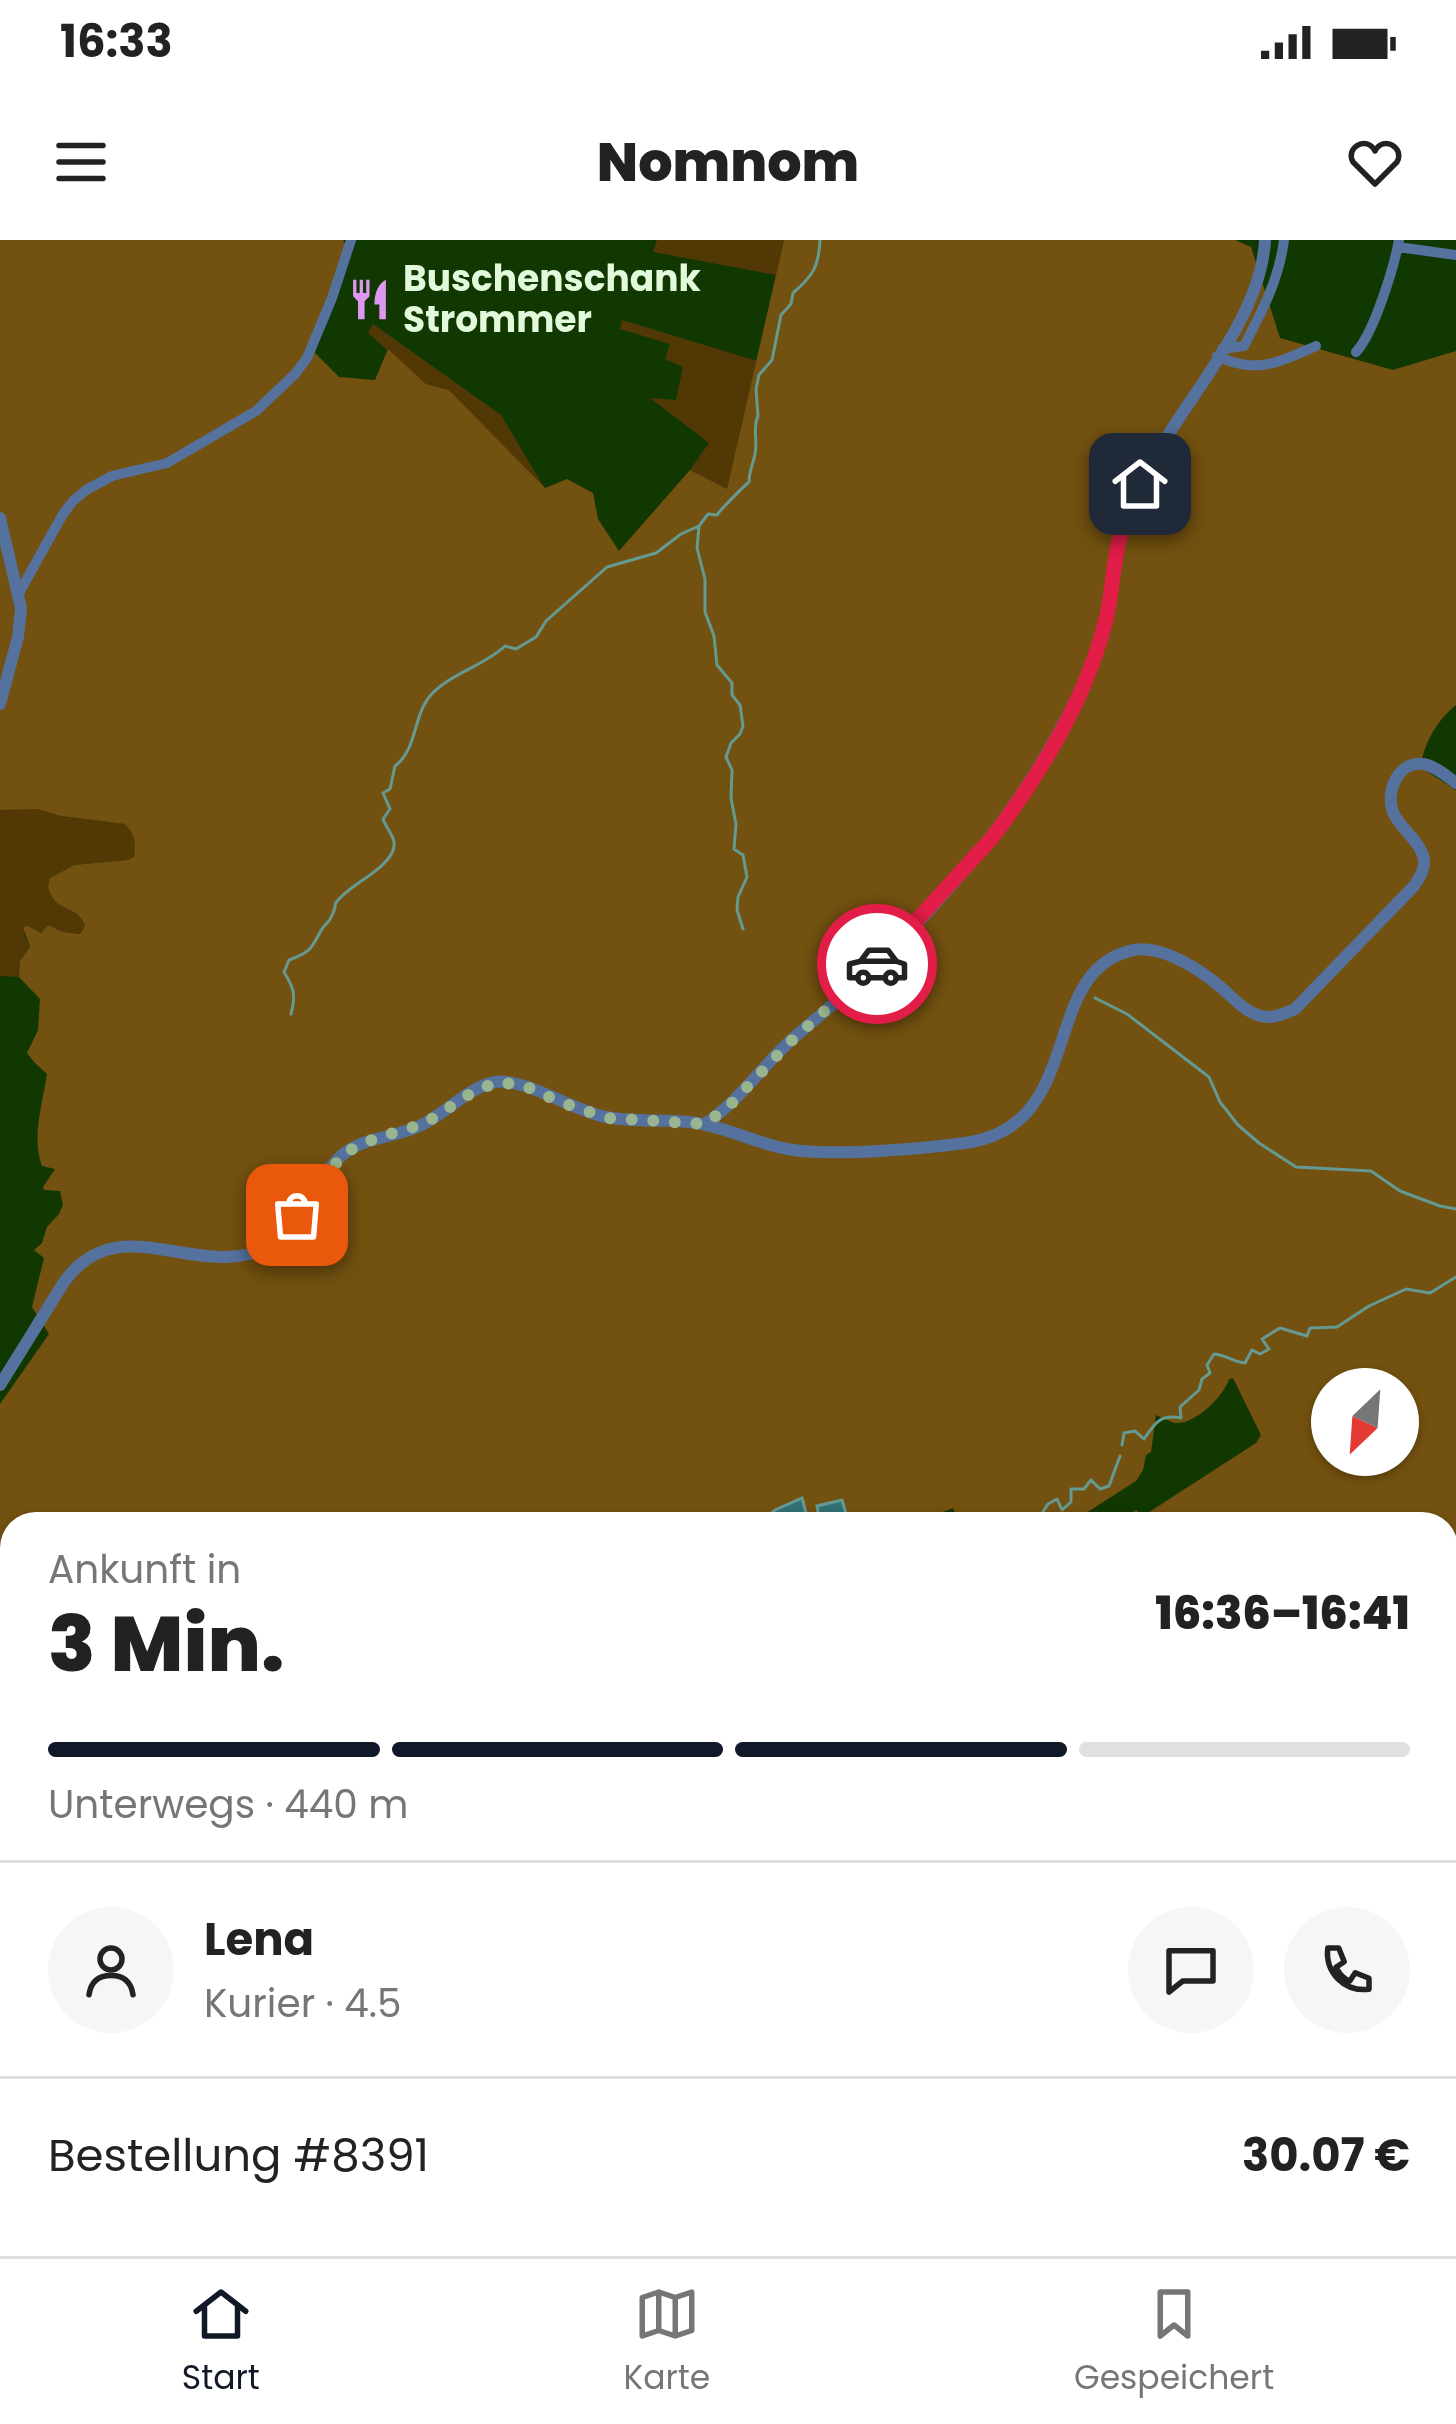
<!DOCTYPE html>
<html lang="de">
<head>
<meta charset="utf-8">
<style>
  body { margin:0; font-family:Poppins,sans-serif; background:#f6f6f6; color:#222; height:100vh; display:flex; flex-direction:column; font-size:45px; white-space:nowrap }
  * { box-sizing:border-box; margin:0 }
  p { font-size:39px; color:#767676 }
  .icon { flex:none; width:66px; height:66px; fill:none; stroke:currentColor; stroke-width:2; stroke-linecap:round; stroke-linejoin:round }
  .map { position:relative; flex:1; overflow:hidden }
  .details { position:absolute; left:0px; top:1272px; width:1458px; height:744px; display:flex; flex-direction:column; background:#fff; border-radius:36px 36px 0 0; box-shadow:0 3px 9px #0004 }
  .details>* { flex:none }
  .needle { width:78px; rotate:205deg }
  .tools { position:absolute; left:1311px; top:1128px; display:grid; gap:24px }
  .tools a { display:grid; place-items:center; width:108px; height:108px; border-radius:50%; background:#fff; box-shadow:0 3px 9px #0004; font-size:60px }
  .pin { position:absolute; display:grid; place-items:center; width:102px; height:102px; color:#fff; margin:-51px; border-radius:24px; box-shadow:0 6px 18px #0006 }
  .courier { position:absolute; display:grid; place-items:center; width:120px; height:120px; margin:-60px; border:9px solid #e11d48; border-radius:50%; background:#fff; color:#222; box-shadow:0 3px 15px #0007 }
  .headline em { font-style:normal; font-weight:800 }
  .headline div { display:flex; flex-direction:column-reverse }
  .headline { display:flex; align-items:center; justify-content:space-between; height:204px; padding:0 48px }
  h1 { font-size:78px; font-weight:800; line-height:90px }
  .bar { display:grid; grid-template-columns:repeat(4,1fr); gap:18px 12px; align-content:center; height:144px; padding:0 48px }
  .bar i { height:15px; border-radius:9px; background:#e0e0e0 }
  .bar .current { background:#111827 }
  .bar p { grid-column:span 4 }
  .line { display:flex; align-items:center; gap:30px; padding:0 48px; border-top:3px solid #e0e0e0 }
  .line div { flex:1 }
  .round { display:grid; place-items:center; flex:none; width:126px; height:126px; border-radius:63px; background:#f6f6f6 }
  .status { display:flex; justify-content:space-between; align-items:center; height:84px; padding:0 60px; background:#fff; direction:ltr }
  .status svg { height:33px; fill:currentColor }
  header { display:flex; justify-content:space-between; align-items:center; height:156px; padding:0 48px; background:#fff; font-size:54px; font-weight:800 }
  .menu { display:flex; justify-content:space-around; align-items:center; height:168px; border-top:3px solid #e0e0e0; background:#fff; font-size:33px; color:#767676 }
  .menu a { display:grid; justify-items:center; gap:6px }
  .menu .current { color:#111827 }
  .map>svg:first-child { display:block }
</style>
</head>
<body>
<div class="status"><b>16:33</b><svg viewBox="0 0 49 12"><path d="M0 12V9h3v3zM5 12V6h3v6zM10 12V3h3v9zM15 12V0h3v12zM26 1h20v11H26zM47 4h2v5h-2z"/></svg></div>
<header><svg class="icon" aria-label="menu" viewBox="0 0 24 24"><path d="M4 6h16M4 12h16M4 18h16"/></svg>Nomnom<svg class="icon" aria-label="heart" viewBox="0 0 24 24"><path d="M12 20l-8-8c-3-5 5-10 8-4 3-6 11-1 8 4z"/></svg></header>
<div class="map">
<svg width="1456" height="2016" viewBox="0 0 1456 2016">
  <rect width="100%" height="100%" fill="#123802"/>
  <!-- green -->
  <path fill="#523805" d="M657 0H784L776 35 653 12Z
    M622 80 757 121 727 250 690 230 709 203 650 158 676 160 683 127 665 119 670 104 620 89Z
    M373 84 501 175 545 249 449 150 426 144 368 93Z
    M37 568 61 576 125 584C136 594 136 603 134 617L127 620 74 625 50 638 56 662C70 668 80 672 85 686L80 694 63 692 48 685 41 693 28 686 24 694 30 707 21 721 19 737 0 736V570Z"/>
  <!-- forest -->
  <path fill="#735110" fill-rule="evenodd" d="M0 0H343L345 3 329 58 309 107 339 137 375 140 388 109 426 144 449 150 545 248 567 239 593 253 598 279 619 311 690 230 727 249 784 0H1235L1251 7 1280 98 1393 130 1456 111V465C1436 481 1425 502 1420 527L1456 550V2016H214L205 2004H1446V1284H1116L1136 1270 1143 1276 1256 1203 1261 1195 1233 1138 1229 1139C1224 1156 1195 1185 1175 1183 1174 1183 1158 1176 1156 1175L1151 1212 1146 1215 1143 1230 1136 1241 1069 1284H959L953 1268 920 1281 921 1284H849L842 1260 818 1265 820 1284H809L802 1258 768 1277 771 1284H12V1406L0 1415V1361L6 1354 0 1341V1164L49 1094 32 1067 44 1018 34 1010 42 1003 47 987 59 974 63 965 60 951 44 950 43 947 55 929 42 926C31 898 43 862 47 834L34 822 27 813 38 790 40 759 19 737 20 721 30 707 23 687 28 686 41 693 48 685 63 692 80 694 85 686C79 669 68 672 56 662 52 658 50 653 48 648L50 638 74 625 127 620 134 617C136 603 135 594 125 584L61 576 37 569 0 570ZM1332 1149H1398V1215H1332Z
    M12 1581V1856L0 1846V1710L4 1709 8 1594Z
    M0 1861 12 1870V2004H173L185 2016H0Z"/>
  <!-- water -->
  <path fill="#307274" stroke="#659a93" stroke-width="3" d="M802 1258 809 1284H771L767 1277 775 1270Z
    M842 1260 849 1284H820L817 1266Z"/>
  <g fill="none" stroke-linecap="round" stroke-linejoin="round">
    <!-- stream -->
    <path stroke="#659a93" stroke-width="3" d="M699 286 697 308 705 339V372L714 396 717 425 732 443V455L740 465 743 486 740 494 731 503 726 517 732 530 731 558 736 584 734 609 743 615 747 637 738 657 737 670 743 689
      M1095 758 1127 774 1209 837 1220 862 1238 885 1259 903 1296 927 1371 931 1400 951 1440 966 1456 969
      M291 774C296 755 294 748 284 732L289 720C312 712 311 708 322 689 328 680 329 684 333 673 338 661 332 666 341 657 356 642 382 631 392 613 399 599 387 591 383 579L390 569 383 553 390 549 395 526C417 510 413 476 430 456 449 434 484 426 505 406L516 409 536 397 546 381 607 327 656 313 681 294 699 286 708 274 717 275C720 270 744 246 749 242 749 231 753 225 755 214 758 199 752 189 758 176L756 149 759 135 772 120 781 75 791 64 793 53C813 36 819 26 820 0
      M1122 1205 1124 1193 1135 1191 1144 1199C1155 1183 1160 1174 1181 1178L1180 1167 1199 1150 1202 1139 1210 1133 1207 1125 1214 1114C1227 1115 1233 1122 1245 1123L1252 1110 1260 1114 1269 1109 1262 1099 1280 1088 1307 1096 1310 1088 1337 1087 1369 1066 1406 1049 1430 1053 1456 1037
      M1035 1284 1048 1264 1057 1259 1062 1270 1071 1262V1249H1084L1091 1240 1100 1249 1109 1246 1120 1216
      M4 1679 12 1675
      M1446 1834 1456 1828
      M1279 2016 1282 2006 1291 2016
      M1298 2016 1311 2008 1319 2016
      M1322 2016 1325 2004"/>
    <!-- minor -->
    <path stroke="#55729e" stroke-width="10" d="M1398 7 1456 15
      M1222 109 1244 106C1262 71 1279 40 1284 0
      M1356 112C1374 93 1394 27 1399 0
      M1217 116C1257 135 1279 122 1316 106
      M19 353 63 274 73 261 86 250 112 236 167 223 256 171 295 134 307 118 332 58 351 0"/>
    <!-- tertiary -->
    <path stroke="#55729e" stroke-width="12" d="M0 278 21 368 18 397 0 464
      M705 884C738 862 760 829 789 802 811 782 836 763 858 742 955 651 1041 547 1092 423 1108 386 1109 347 1117 308 1122 285 1131 261 1142 240 1178 166 1261 83 1265 0
      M0 1145 64 1042C115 972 182 1030 250 1014 291 1005 312 943 341 916 362 897 392 898 417 887 444 876 466 848 495 842 523 837 574 871 606 877 636 883 667 878 697 883 733 889 765 908 802 911 847 915 920 909 965 903 1089 886 1037 729 1134 710 1164 705 1202 731 1223 749 1236 761 1250 777 1269 777 1278 777 1286 773 1295 769L1414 646C1419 638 1425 630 1424 620 1421 601 1400 589 1393 572 1385 552 1398 521 1423 524 1435 526 1447 536 1456 543"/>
    <!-- secondary -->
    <path stroke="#6997dd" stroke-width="15" d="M0 1854 12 1864
      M181 2004 193 2016"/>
  </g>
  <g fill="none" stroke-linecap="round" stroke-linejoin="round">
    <!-- done -->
    <path stroke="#99b58f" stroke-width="12" stroke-dasharray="0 21.6" d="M297 975 344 913 376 898 424 884 476 850 499 842 525 846 560 862 607 878 705 884 730 865 790 802 877 724"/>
    <!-- route -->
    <path stroke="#e11d48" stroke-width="15" d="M877 724 991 599C1038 538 1084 462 1104 387 1112 360 1112 332 1118 305 1123 284 1131 263 1140 244"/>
  </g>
  <!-- icons -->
  <defs>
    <symbol id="restaurant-bare" viewBox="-9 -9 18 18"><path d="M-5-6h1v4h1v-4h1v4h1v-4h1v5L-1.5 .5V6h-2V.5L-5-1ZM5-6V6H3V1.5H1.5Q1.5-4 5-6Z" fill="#de98f2" stroke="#123802" stroke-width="2.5" paint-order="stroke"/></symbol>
  </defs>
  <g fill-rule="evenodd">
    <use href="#restaurant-bare" x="340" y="30" width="59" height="59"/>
  </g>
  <g text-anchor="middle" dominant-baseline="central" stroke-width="10" stroke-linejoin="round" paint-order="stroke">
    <!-- poi labels -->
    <g font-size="36" font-weight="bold" fill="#e2f9db" stroke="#123802" text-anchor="start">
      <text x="403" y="38">Buschenschank<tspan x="403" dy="41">Strommer</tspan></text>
    </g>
  </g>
</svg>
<div class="tools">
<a><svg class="needle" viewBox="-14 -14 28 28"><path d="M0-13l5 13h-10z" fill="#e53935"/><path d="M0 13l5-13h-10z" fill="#767676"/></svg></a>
</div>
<div class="pin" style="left:297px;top:975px;background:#ea580c"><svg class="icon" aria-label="bag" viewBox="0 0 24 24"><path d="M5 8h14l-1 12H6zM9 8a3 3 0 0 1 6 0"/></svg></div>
<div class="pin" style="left:1140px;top:244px;background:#1f2937"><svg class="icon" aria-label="home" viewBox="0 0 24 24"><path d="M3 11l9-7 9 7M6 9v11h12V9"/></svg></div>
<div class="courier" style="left:877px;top:724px"><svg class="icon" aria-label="car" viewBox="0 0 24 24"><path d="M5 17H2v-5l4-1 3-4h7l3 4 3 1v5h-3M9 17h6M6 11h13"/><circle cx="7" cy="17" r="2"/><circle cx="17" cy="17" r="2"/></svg></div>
<section class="details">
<div class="headline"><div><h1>3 Min.</h1><p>Ankunft in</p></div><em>16:36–16:41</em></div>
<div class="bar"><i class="current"></i><i class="current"></i><i class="current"></i><i></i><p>Unterwegs · 440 m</p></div>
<div class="line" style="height:216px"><a class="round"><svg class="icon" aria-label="person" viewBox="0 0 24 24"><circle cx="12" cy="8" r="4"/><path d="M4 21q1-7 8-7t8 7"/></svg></a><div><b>Lena</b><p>Kurier · 4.5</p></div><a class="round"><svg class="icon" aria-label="chat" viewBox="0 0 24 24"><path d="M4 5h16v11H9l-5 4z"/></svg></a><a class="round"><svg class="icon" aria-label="phone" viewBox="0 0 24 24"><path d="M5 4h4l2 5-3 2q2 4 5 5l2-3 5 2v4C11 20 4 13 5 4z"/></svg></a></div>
<div class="line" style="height:156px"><div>Bestellung #8391</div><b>30.07 €</b></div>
</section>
</div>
<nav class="menu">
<a class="current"><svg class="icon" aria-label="home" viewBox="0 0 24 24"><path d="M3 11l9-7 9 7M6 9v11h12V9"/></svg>Start</a>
<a><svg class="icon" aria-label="map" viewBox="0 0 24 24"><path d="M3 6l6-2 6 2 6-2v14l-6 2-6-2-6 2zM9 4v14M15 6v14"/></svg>Karte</a>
<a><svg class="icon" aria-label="saved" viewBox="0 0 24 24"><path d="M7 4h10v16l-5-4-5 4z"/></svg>Gespeichert</a>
</nav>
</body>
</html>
